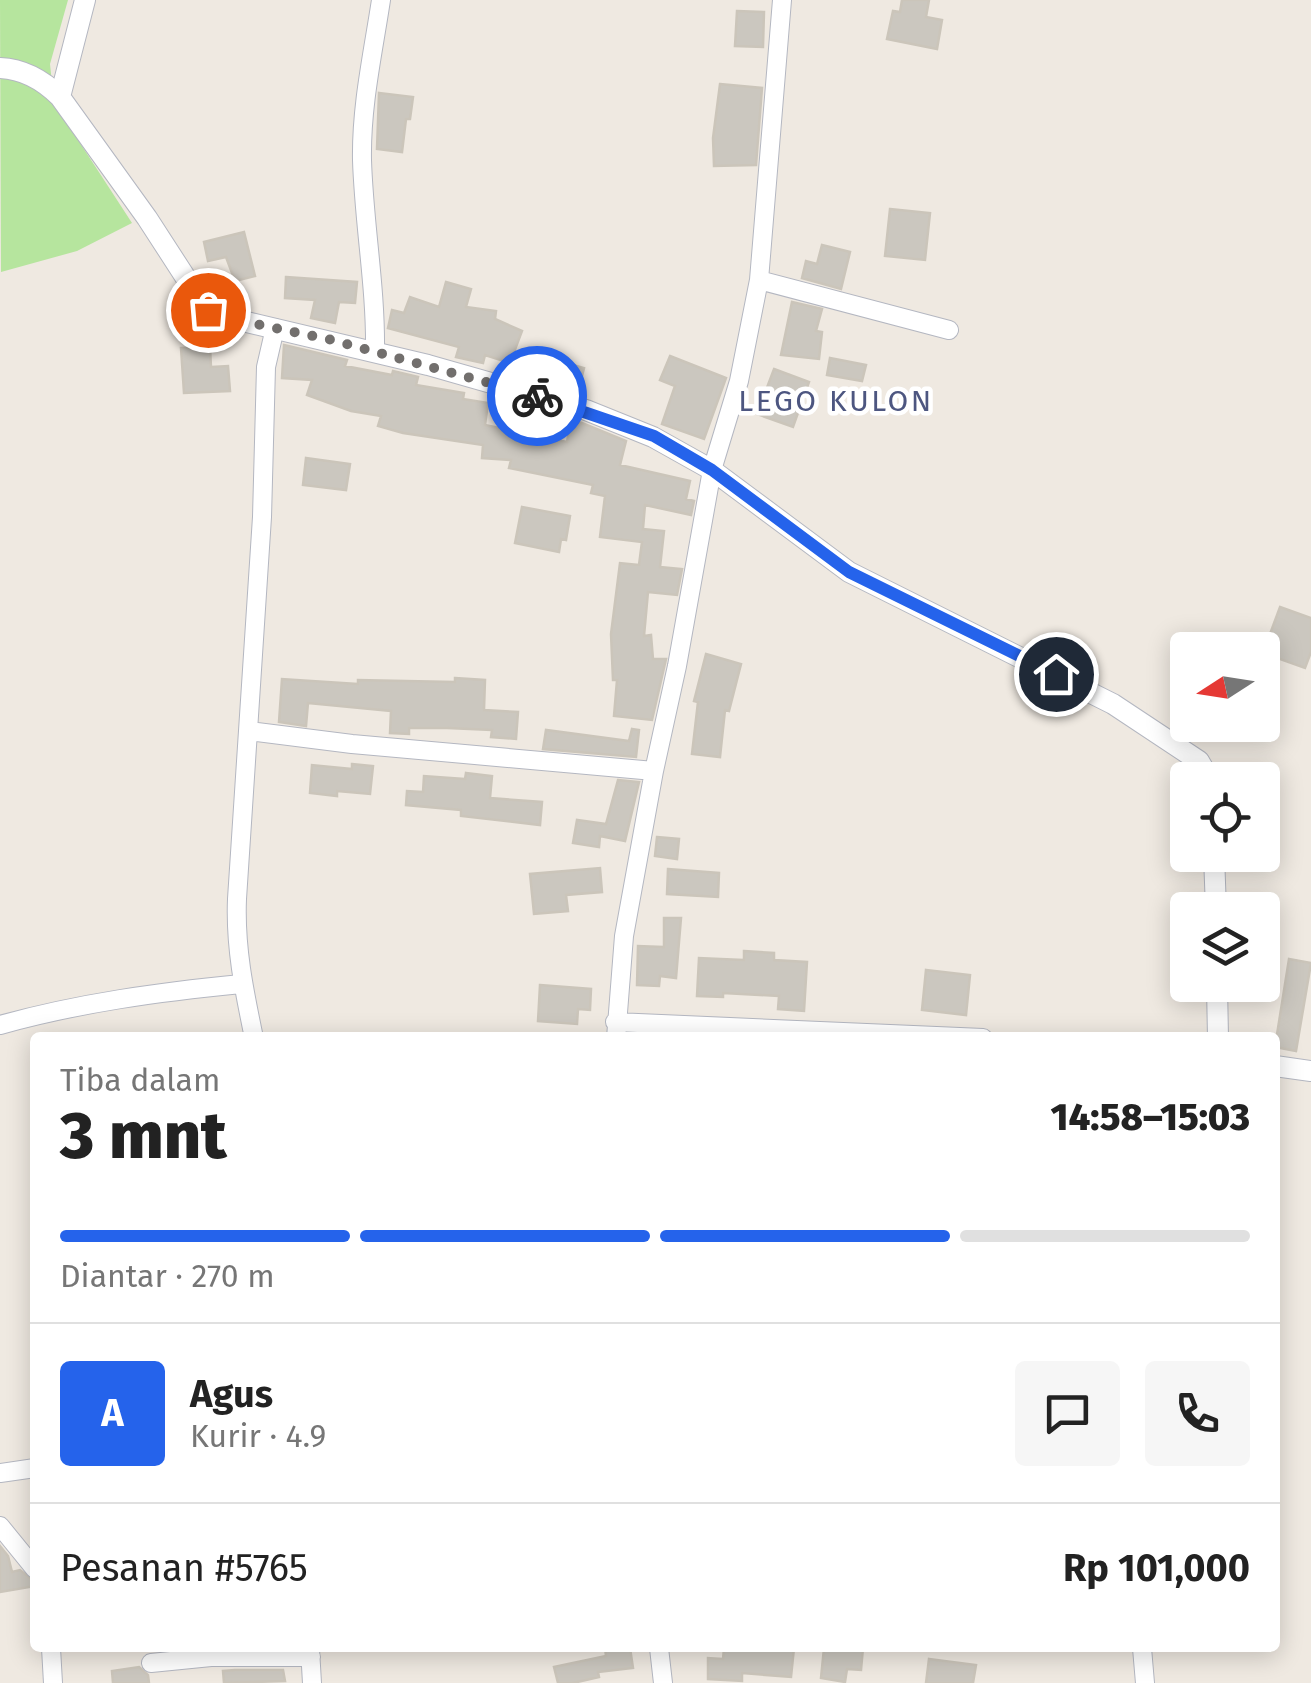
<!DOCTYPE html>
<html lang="id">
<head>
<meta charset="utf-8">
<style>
  body { margin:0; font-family:"Fira Sans",sans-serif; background:#f6f6f6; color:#222; height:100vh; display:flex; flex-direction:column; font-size:38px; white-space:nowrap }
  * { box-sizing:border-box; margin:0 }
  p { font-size:32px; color:#767676 }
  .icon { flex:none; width:55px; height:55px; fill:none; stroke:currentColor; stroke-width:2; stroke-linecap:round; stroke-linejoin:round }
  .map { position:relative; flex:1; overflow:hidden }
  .panel { position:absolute; left:30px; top:1032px; width:1250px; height:620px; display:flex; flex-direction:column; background:#fff; border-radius:10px; box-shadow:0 5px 25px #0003 }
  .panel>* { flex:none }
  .needle { width:65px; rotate:258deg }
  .controls { position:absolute; left:1170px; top:632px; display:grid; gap:20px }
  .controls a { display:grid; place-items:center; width:110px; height:110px; border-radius:10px; background:#fff; box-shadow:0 5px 25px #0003; font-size:50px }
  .pin { position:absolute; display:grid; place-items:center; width:85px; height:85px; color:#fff; margin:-42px; border:5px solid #fff; border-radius:50%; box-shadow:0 2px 10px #0007 }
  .courier { position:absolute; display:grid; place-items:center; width:100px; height:100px; margin:-50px; border:8px solid #2563eb; border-radius:50%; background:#fff; color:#222; box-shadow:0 2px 12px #0007 }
  .summary em { font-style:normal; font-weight:800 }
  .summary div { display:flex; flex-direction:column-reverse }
  .summary { display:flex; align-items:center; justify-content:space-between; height:170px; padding:0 30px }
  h1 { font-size:65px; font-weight:800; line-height:75px }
  .bar { display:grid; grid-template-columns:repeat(4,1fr); gap:15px 10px; align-content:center; height:120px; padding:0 30px }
  .bar i { height:12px; border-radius:8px; background:#e0e0e0 }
  .bar .on { background:#2563eb }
  .bar p { grid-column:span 4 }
  .line { display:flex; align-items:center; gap:25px; padding:0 30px; border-top:2px solid #e0e0e0 }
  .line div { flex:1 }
  .round { display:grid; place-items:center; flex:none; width:105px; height:105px; border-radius:10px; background:#f6f6f6 }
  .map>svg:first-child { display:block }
</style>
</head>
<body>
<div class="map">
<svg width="1311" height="1683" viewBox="0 0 1311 1683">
  <rect width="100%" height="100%" fill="#efe9e1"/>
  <!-- green -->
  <path fill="#b6e59e" d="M0 0H68L50 64 54 103 132 223 77 251 1 272Z"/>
  <!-- building -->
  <path fill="#cbc7bf" stroke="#cbc5ba" stroke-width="2.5" d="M902 0H929L926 17 942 20 937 49 887 39 893 11 900 12Z
    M737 11 764 12 763 47 735 46Z
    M720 84 762 88 756 165 714 166 713 138Z
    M379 93 413 97 410 119H406L402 152 377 149Z
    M890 209 930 213 925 260 885 256Z
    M244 232 255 276 235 281 226 257 208 261 204 242Z
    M822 245 850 252 841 289 802 278 806 261 817 264Z
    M286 277 357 282 355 303 339 302 335 323 311 318 315 300 285 298Z
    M446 282 471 289 466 307 496 311 495 319 522 331 510 363 485 355 483 363 456 357 459 347 388 328 392 310 404 313 410 297 439 307Z
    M792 302 822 309 816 331 822 332 819 359 781 355Z
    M284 345 347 360 345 366 392 375 393 371 418 377 416 385 464 393 463 399 488 403 485 425 567 442 571 420 582 423 626 441 620 465 690 481 686 499 694 501 691 515 645 505 643 529 664 531 660 567 682 569 677 595 648 592 644 636 651 635 653 659H666L652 720 614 716 617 680H613L611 634 620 563 639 565 642 542 600 537 605 496 591 493 593 485 509 468 511 460 482 458 483 445 403 433 378 426 381 416 351 411 307 395 312 380 282 378Z
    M210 347 211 367 228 366 230 391 184 393 181 348Z
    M538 355 584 368 579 388 532 375Z
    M670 356 726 378 704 439 662 424 675 386 660 380Z
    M830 358 866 365 862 381 827 375Z
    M774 369 809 382 793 427 757 414Z
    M306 458 350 464 346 490 303 485Z
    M522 507 570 516 566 540 561 539 559 552 515 543Z
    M1280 607 1311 618V652L1305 668 1263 653Z
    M706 654 741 664 729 711 725 710 720 757 692 754 698 702 694 701Z
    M455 678 485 680 484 710 518 712 516 739 491 737 492 730 447 728H409V734L390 733 391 711 308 703 306 726 279 722 282 679 358 684V680L455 682Z
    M632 729 639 730 636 757 543 749 546 730 629 741Z
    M352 764 373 766 370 794 337 791V796L310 793 312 765 352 769Z
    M466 773 492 776 490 798 542 802 540 825 461 816V810L406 805 407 791 423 792 424 776 465 779Z
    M618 780 639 782 625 841 600 836 599 847 573 843 577 820 606 824Z
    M657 837 679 839 677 859 655 856Z
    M600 868 602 892 566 895 568 911 534 914 530 874Z
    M668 869 719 873 718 897 667 894Z
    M664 918H681L676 978 660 976 659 986 637 985 638 946 664 947Z
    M744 951 774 953V960L807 962 804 1011 778 1009 779 996 723 993V997L697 996 699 958 744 960Z
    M1289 959 1311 963 1296 1051 1275 1047Z
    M926 970 970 975 966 1015 922 1010Z
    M540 985 591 989 590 1010 578 1009 577 1024 538 1021Z
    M0 1546 8 1556 12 1572 20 1570 34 1581 35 1586 0 1592Z
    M605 1648H630L633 1668 598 1672 599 1677 573 1683H558L554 1667 606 1656Z
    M724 1648H794L791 1677 742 1673V1681L708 1679V1658L723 1659Z
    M824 1648H863L861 1670 847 1669 845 1682 821 1678Z
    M929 1659 976 1665 973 1683H926Z
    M139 1667 148 1675 149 1683H113L112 1671Z
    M235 1670H283L285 1681 224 1683 223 1671Z"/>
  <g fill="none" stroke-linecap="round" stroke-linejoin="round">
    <defs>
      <path id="minor" d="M759 280 949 330
        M375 352C376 287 364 225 362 160 361 106 373 53 381 0
        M249 731 352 744 654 771
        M615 1022 983 1038
        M0 1025C79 1003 159 992 241 984
        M254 1038C244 990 235 947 237 899L262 517 266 367 275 328
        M616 1038 624 936 654 771 677 666 712 470 739 381 759 280 782 0
        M0 1473 35 1468
        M0 1526 35 1569
        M51 1648 53 1683
        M659 1648 663 1683
        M1142 1648 1145 1683
        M310 1649 312 1683
        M151 1663 211 1657H311"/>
      <path id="tertiary" d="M0 68C23 69 44 81 60 97L147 218 204 306 213 314 428 365 586 410 653 437 712 470 849 572 1113 704 1199 761 1210 780
        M60 97 85 0
        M1214 855 1216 910
        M1217 985 1218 1038
        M1275 1066 1311 1071"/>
    </defs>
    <!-- minor casing -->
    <use href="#minor" stroke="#b4b7c1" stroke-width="20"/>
    <!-- tertiary casing -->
    <use href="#tertiary" stroke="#b4b7c1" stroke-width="22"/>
    <!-- minor -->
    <use href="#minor" stroke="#fff" stroke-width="18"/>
    <!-- tertiary -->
    <use href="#tertiary" stroke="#fff" stroke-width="20"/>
  </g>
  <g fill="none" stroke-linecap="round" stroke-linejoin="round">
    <!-- done -->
    <path stroke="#726f6d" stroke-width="10" stroke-dasharray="0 18" d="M208 310 218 316 332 340 537 396"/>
    <!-- route -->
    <path stroke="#2563eb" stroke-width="12" d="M537 396 654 436 712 470 849 572 1056 674"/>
  </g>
  <g text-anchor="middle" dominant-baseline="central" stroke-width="9" stroke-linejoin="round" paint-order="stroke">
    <!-- quarter labels -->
    <g font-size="30" letter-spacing="2.5" fill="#4d5680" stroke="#fff">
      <text x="836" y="401">LEGO KULON</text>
    </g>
  </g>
</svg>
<div class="controls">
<a><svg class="needle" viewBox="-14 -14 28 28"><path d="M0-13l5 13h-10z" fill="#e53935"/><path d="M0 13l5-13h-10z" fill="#767676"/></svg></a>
<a><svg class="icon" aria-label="locate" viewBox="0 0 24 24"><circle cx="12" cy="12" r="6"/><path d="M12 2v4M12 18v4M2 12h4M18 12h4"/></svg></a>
<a><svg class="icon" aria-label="layers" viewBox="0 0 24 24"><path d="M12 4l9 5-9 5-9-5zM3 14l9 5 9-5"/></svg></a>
</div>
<div class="pin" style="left:208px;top:310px;background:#ea580c"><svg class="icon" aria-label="bag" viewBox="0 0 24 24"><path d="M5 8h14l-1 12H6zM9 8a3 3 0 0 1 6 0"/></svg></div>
<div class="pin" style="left:1056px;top:674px;background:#1f2937"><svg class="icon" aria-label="home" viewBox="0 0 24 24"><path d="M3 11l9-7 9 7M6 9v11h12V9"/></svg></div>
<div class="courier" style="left:537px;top:396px"><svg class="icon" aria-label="bike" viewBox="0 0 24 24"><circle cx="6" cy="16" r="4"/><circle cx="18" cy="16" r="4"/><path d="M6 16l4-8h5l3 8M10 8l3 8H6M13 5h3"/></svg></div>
<section class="panel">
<div class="summary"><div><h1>3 mnt</h1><p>Tiba dalam</p></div><em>14:58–15:03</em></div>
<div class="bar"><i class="on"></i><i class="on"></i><i class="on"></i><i></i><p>Diantar · 270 m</p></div>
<div class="line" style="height:180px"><b class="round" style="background:#2563eb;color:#fff">A</b><div><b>Agus</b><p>Kurir · 4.9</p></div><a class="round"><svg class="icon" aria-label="chat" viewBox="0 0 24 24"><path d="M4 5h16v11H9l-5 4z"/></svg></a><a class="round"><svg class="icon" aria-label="phone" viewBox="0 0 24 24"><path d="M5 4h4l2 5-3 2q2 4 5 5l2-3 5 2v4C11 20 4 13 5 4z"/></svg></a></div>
<div class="line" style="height:130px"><div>Pesanan #5765</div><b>Rp 101,000</b></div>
</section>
</div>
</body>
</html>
